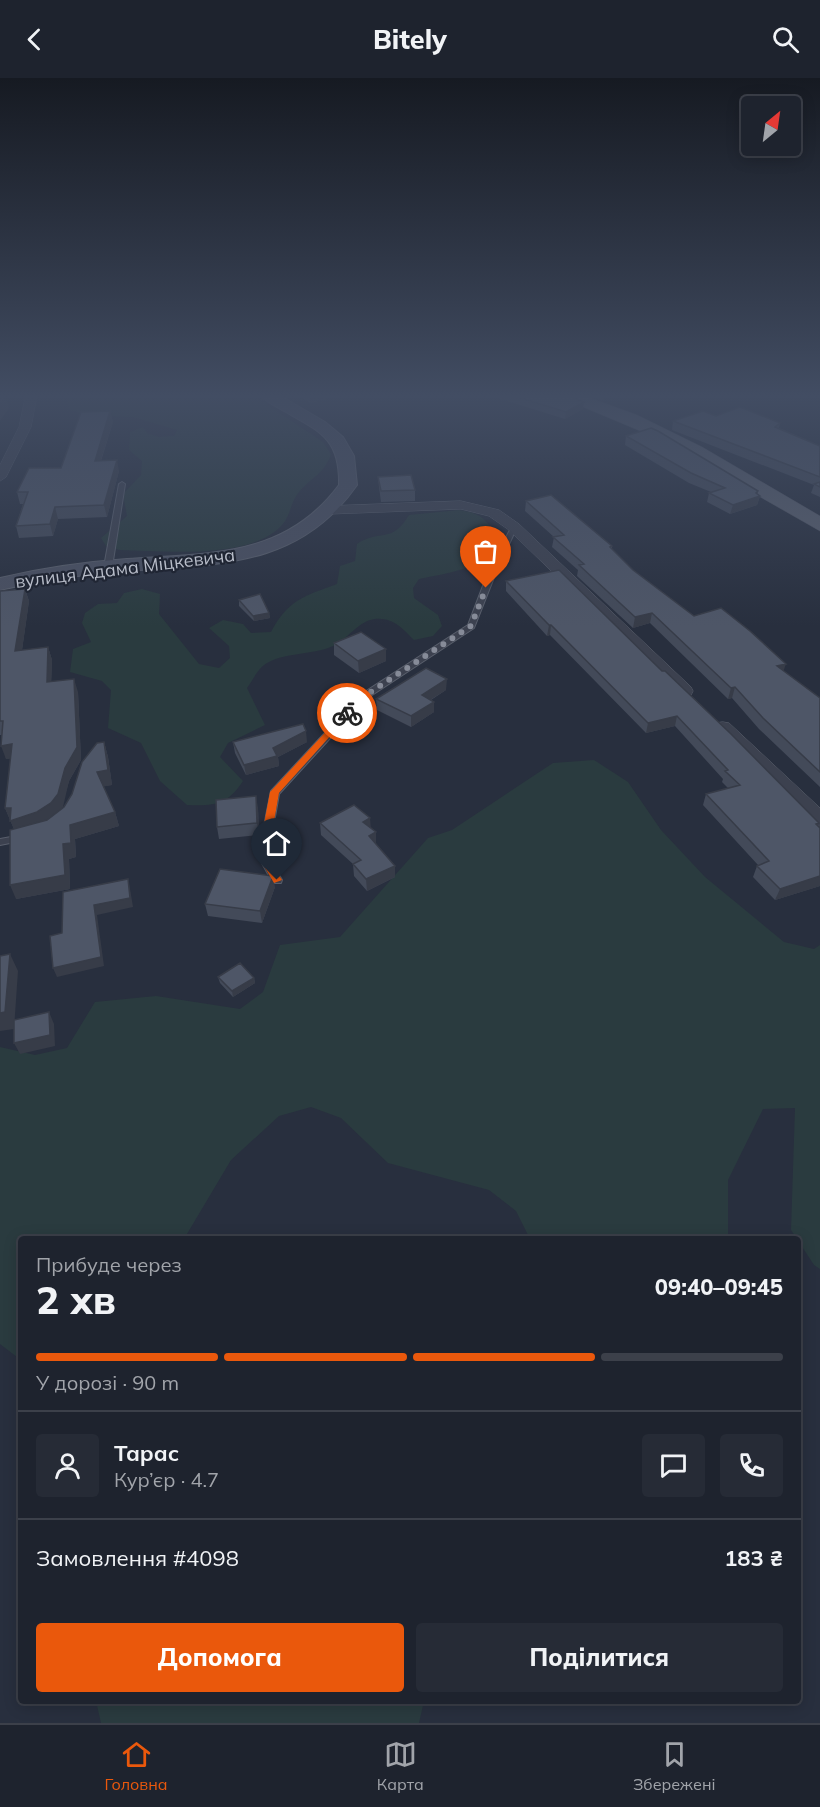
<!DOCTYPE html>
<html lang="uk">
<head>
<meta charset="utf-8">
<style>
  body { margin:0; font-family:Mulish,sans-serif; background:#262b36; color:#f1f3f6; height:100vh; display:flex; flex-direction:column; font-size:22px; white-space:nowrap }
  * { box-sizing:border-box; margin:0 }
  p { font-size:20px; color:#a1a4aa }
  .icon { flex:none; width:33px; height:33px; fill:none; stroke:currentColor; stroke-width:2; stroke-linecap:round; stroke-linejoin:round }
  .map { position:relative; flex:1; overflow:hidden }
  .panel { position:absolute; left:18px; top:1158px; width:783px; height:468px; display:flex; flex-direction:column; background:#1e232e; border-radius:6px; box-shadow:0 3px 15px #0003,0 0 0 2px #3c404a }
  .panel>* { flex:none }
  .needle { width:39px; rotate:29deg }
  .controls { position:absolute; left:741px; top:18px; display:grid; gap:12px }
  .controls a { display:grid; place-items:center; width:60px; height:60px; border-radius:6px; background:#1e232e; box-shadow:0 3px 15px #0003,0 0 0 2px #3c404a; font-size:30px }
  .pin { position:absolute; display:grid; place-items:center; width:51px; height:51px; color:#fff; margin:-62px -26px; border-radius:50% 50% 50% 0; rotate:-45deg; box-shadow:0 0 6px #0007 }
  .pin .icon { rotate:45deg }
  .courier { position:absolute; display:grid; place-items:center; width:60px; height:60px; margin:-30px; border:4px solid #ea580c; border-radius:50%; background:#fff; color:#222; box-shadow:0 2px 8px #0007 }
  .summary em { font-style:normal; font-weight:800 }
  .summary div { display:flex; flex-direction:column-reverse }
  .summary { display:flex; align-items:center; justify-content:space-between; height:102px; padding:0 18px }
  h1 { font-size:39px; font-weight:800; line-height:45px }
  .bar { display:grid; grid-template-columns:repeat(4,1fr); gap:9px 6px; align-content:center; height:72px; padding:0 18px }
  .bar i { height:8px; border-radius:4px; background:#3c404a }
  .bar .current { background:#ea580c }
  .bar p { grid-column:span 4 }
  .line { display:flex; align-items:center; gap:15px; padding:0 18px; border-top:2px solid #3c404a }
  .line div { flex:1 }
  .round { display:grid; place-items:center; flex:none; width:63px; height:63px; border-radius:6px; background:#262b36 }
  .primary-button { display:flex; gap:12px; margin-top:auto; padding:12px 18px }
  .primary-button a { flex:1; height:69px; border-radius:6px; background:#ea580c; color:#fff; font-size:24px; font-weight:800; line-height:69px; text-align:center }
  .primary-button a+a { background:#262b36; color:#f1f3f6 }
  header { display:flex; justify-content:space-between; align-items:center; height:78px; padding:0 18px; background:#1e232e; font-size:27px; font-weight:800 }
  .menu { display:flex; justify-content:space-around; align-items:center; height:84px; border-top:2px solid #3c404a; background:#1e232e; font-size:16px; color:#a1a4aa }
  .menu a { display:grid; justify-items:center; gap:3px }
  .menu .current { color:#ea580c }
  .map>svg:first-child { display:block }
</style>
</head>
<body>
<header><svg class="icon" aria-label="back" viewBox="0 0 24 24"><path d="M15 5l-7 7 7 7"/></svg>Bitely<svg class="icon" aria-label="search" viewBox="0 0 24 24"><circle cx="10" cy="10" r="6"/><path d="M15 15l6 6"/></svg></header>
<div class="map">
<svg width="820" height="1645" viewBox="0 0 820 1645">
  <rect width="100%" height="100%" fill="#282f3e"/>
  <!-- green -->
  <path fill="#2a3b3f" d="M67 317H133L146 320 147 317H252L323 364 331 376C325 395 311 400 299 414 291 423 290 439 282 447 251 482 163 473 120 472L106 468 101 460 127 438 123 416 141 397 142 383 129 372 130 354 143 349 147 355 159 359 174 358 177 352 133 339 90 338 70 332Z
    M459 432C482 435 492 444 497 467 480 492 447 495 419 501L413 510 414 520 438 537 442 548 433 558 414 562C403 551 393 539 375 541 359 543 350 558 337 566 316 578 288 573 267 585 258 590 253 602 247 610L265 647 228 665 220 679 243 703C227 727 215 728 187 727L160 703 141 665 108 650 111 612 102 603 70 594 73 571 91 564 82 545 85 535 98 526 117 525 124 515 142 511 160 516 159 536 199 586 219 590 230 580 229 568 209 550 223 542 243 546 251 555 271 554C288 522 304 518 337 506L340 488 355 483 357 466C381 450 391 467 409 437Z
    M594 682 628 704 661 752 705 799 784 864 814 871 820 867V1191L814 1187 791 1152 795 1030 763 1031 728 1102V1161H530L516 1133 489 1112 388 1085 341 1040 311 1029 279 1038 231 1082 184 1161H21V1288L17 1279 0 1266V969L35 977 67 970 95 924 156 918 240 931 263 914 280 867 340 859 428 760 452 752 553 685Z
    M96 1623H263L269 1627 277 1623H424L419 1645H101Z"/>
  <g fill="none" stroke-linecap="round" stroke-linejoin="round">
    <defs>
      <path id="lane" d="M122 404 125 406 112 489 108 491 104 489 119 406Z
        M512 448 517 449 497 492 474 550 366 621 279 716 268 778 282 802 281 805H273L258 778 271 713 360 617 468 547 489 492Z
        M22 757 27 760 25 762 0 767V761Z"/>
      <path id="street" d="M26 317H37L31 349 6 399 0 403V387L19 349Z
        M461 423 499 432 519 446 691 609 693 613 691 617H679L509 452 489 438 461 431 330 436 323 432 330 428Z
        M723 644 729 645 820 730V748L813 746 717 653 714 649 717 645Z"/>
      <path id="secondary" d="M260 317H279L325 344 343 359 354 378 357 407C299 490 218 486 127 493 84 496 42 502 0 512V500C42 490 84 484 127 481 209 475 285 480 339 407 340 361 321 354 284 333 276 328 266 324 260 317Z"/>
      <path id="primary" d="M555 317H582L637 337 702 369 820 438V453L657 360Z"/>
    </defs>
    <!-- lane casing -->
    <use href="#lane" stroke="#595f6c" stroke-width="2"/>
    <!-- street casing -->
    <use href="#street" stroke="#595f6c" stroke-width="1"/>
    <!-- secondary casing -->
    <use href="#secondary" stroke="#595f6c" stroke-width="2"/>
    <!-- primary casing -->
    <use href="#primary" stroke="#454a58" stroke-width="1"/>
    <!-- lane -->
    <use href="#lane" fill="#3c414f" fill-rule="evenodd"/>
    <!-- street -->
    <use href="#street" fill="#3c414f" fill-rule="evenodd"/>
    <!-- secondary -->
    <use href="#secondary" fill="#4a5061" fill-rule="evenodd"/>
    <!-- primary -->
    <use href="#primary" fill="#5a606e" fill-rule="evenodd"/>
  </g>
  <!-- wall -->
  <path fill="#434a59" d="M298 317H337V318L310 325Z
    M488 317H567L583 331 565 341Z
    M590 317H610L602 322Z
    M110 333 113 344 101 383 119 393 107 439 58 441 53 458 19 460 16 448 23 426H20L17 414 61 390Z
    M716 338 780 345 779 350 820 368V419L811 415 814 407 672 352 673 343Z
    M626 358 758 413 757 416 760 418 757 427 730 436 707 424 709 415 711 414 689 405 625 367Z
    M378 399 415 412V423L381 424 379 409Z
    M526 423 612 468V471L633 492 694 538 783 593 820 620V709L759 651 732 620 728 621 650 545 633 550 577 498 578 492 552 469 554 459 525 433Z
    M506 503 818 748 820 750V808L775 822 753 799 757 788 758 787 703 727 706 716 728 710 722 704 723 701 675 648 646 655 550 557 547 558 506 513Z
    M25 511 29 523 22 572 48 569 52 582 51 604 78 614 81 682 69 703 61 731 64 729 104 664 108 679 112 707 103 708 115 734 119 748 75 761 76 779 69 781 70 811 16 821 14 751 5 730 11 680 6 681 2 657H0V513Z
    M239 522 269 535 270 540 254 543 239 528Z
    M334 565 386 571V583L359 595 334 577Z
    M446 612 431 622 434 634 411 649 377 632 376 621Z
    M233 664H307L278 679 279 688 246 697 235 675Z
    M258 730 259 757 219 761 217 749Z
    M320 745 370 750 376 766 395 788V799L367 813 354 798 353 786 321 757Z
    M275 809 262 845 208 838 205 826Z
    M218 899 254 900 255 905 233 919 220 905Z"/>
  <!-- shaded-wall -->
  <path fill="#373c48" d="M310 317H337V318L310 325Z
    M602 317H610L602 322Z
    M5 319 9 330 0 343V327Z
    M584 324 583 331 565 341 566 334Z
    M110 333 113 344 97 394 95 383Z
    M117 382 119 393 107 439 104 427Z
    M758 413 756 419 760 418 757 427 730 436 733 427Z
    M55 429 58 441 53 458 50 446Z
    M25 511 29 523 20 586 15 573Z
    M269 535 270 540 254 543 253 538Z
    M652 535 650 545 633 550 635 539Z
    M549 547H551L550 557 547 558Z
    M48 569 52 582 51 617 47 604Z
    M386 571V583L359 595 358 583Z
    M786 586 782 597 777 588Z
    M74 601 78 614 81 682 69 703 63 729 56 738 16 756 5 730Z
    M447 601 446 612 422 627V617Z
    M735 609 732 620 728 621 731 610Z
    M434 624V634L411 649V638Z
    M677 638 675 648 646 655 648 645Z
    M306 653 307 664 278 679 279 688 246 697 244 687 273 670Z
    M104 664 108 679 112 707 101 709 97 694Z
    M12 666 17 680 6 681 1 668Z
    M256 718 258 730 259 757 257 745Z
    M115 734 119 748 75 761 76 779 69 781 70 811 16 821 10 807 63 766 70 747Z
    M370 740 371 752 363 744Z
    M376 754V766L369 758Z
    M395 788V799L367 813 366 801Z
    M273 798 275 809 262 845 260 833Z
    M820 798V808L775 822 780 811Z
    M128 801 130 811 133 829 97 837 104 888 57 899 53 890 94 827Z
    M10 876 18 893 14 951 0 953V935Z
    M254 900 255 905 233 919 232 913Z
    M49 934 54 946 55 968 20 976 14 965Z"/>
  <!-- building -->
  <path fill="#4e5667" stroke="#373c48" stroke-width="1.5" d="M511 317H567L584 324 566 334Z
    M0 319H5L0 327Z
    M740 329 780 345 775 349 820 368V399L673 343 703 333 716 338Z
    M110 333 95 383 117 382 104 427 55 429 50 446 16 448 28 414H17L29 390H61L81 334Z
    M651 350 658 353 758 413 756 415 760 418 733 427 709 415 725 410 691 395 626 358Z
    M411 397 415 412 381 413 378 399Z
    M820 404V409L814 406Z
    M551 417 612 468 610 469 633 492 694 538 721 530 750 553 786 586 777 588 820 620V694L763 640 735 609 731 610 652 535 635 539 579 487 584 486 553 459 564 457 526 423Z
    M559 492 662 593H665L731 656 819 745 816 746 820 750V798L780 811 757 788 769 783 706 716 740 707 725 693 728 692 677 638 648 645 551 547H549L506 503Z
    M25 511 15 573 48 569 47 604 74 601 77 669 65 690 58 716 51 725 37 734 10 743 11 730H5L12 666 1 668 3 643H0V513Z
    M260 516 269 535 253 538 239 522Z
    M361 554 386 571 358 583 334 565Z
    M426 590 447 601 422 617 434 624 411 638 376 621Z
    M303 646 306 653 273 670 277 678 244 687 233 664Z
    M104 664 108 692 97 694 115 734 70 747 71 765 63 766 65 797 10 807V752L47 742 64 729 72 716 82 684 97 665Z
    M256 718 257 745 217 749 216 722Z
    M354 727 370 740 363 744 376 754 369 758 395 788 366 801 353 786 361 782 320 745Z
    M220 791 273 798 260 833 205 826Z
    M128 801 130 820 94 827 101 879 53 890 50 858 62 855 63 814Z
    M10 876 5 934 0 935V878Z
    M240 885 254 900 232 913 218 899Z
    M49 934 50 957 14 965V942Z"/>
  <!-- sky -->
  <linearGradient id="sky" x2="0" y2="1"><stop stop-color="#161a22"/><stop offset="0.58" stop-color="#424d63"/><stop offset="1" stop-color="#424d63" stop-opacity="0"/></linearGradient>
  <rect width="820" height="548" fill="url(#sky)"/>
  <!-- route -->
  <path fill="#ea580c" d="M345 633 351 635 279 715 268 778 282 802 274 805 258 778 270 714Z"/>
  <g fill="none" stroke-linecap="round" stroke-linejoin="round">
    <!-- done -->
    <path stroke="#868b98" stroke-width="6" stroke-dasharray="0 10.8" d="M347 635 363 619 471 548 486 510"/>
  </g>
  <g text-anchor="middle" dominant-baseline="central" stroke-width="4.5" stroke-linejoin="round" paint-order="stroke">
    <!-- far-street labels -->
    <g font-size="18" fill="#b8bdc9" stroke="#202634">
      <text transform="translate(125 490) rotate(-7)">вулиця Адама Міцкевича</text>
    </g>
  </g>
</svg>
<div class="controls">
<a><svg class="needle" viewBox="-14 -14 28 28"><path d="M0-13l5 13h-10z" fill="#e53935"/><path d="M0 13l5-13h-10z" fill="#a1a4aa"/></svg></a>
</div>
<div class="pin" style="left:486px;top:510px;background:#ea580c"><svg class="icon" aria-label="bag" viewBox="0 0 24 24"><path d="M5 8h14l-1 12H6zM9 8a3 3 0 0 1 6 0"/></svg></div>
<div class="pin" style="left:277px;top:802px;background:#1f2937"><svg class="icon" aria-label="home" viewBox="0 0 24 24"><path d="M3 11l9-7 9 7M6 9v11h12V9"/></svg></div>
<div class="courier" style="left:347px;top:635px"><svg class="icon" aria-label="bike" viewBox="0 0 24 24"><circle cx="6" cy="16" r="4"/><circle cx="18" cy="16" r="4"/><path d="M6 16l4-8h5l3 8M10 8l3 8H6M13 5h3"/></svg></div>
<section class="panel">
<div class="summary"><div><h1>2 хв</h1><p>Прибуде через</p></div><em>09:40–09:45</em></div>
<div class="bar"><i class="current"></i><i class="current"></i><i class="current"></i><i></i><p>У дорозі · 90 m</p></div>
<div class="line" style="height:108px"><a class="round"><svg class="icon" aria-label="person" viewBox="0 0 24 24"><circle cx="12" cy="8" r="4"/><path d="M4 21q1-7 8-7t8 7"/></svg></a><div><b>Тарас</b><p>Кур’єр · 4.7</p></div><a class="round"><svg class="icon" aria-label="chat" viewBox="0 0 24 24"><path d="M4 5h16v11H9l-5 4z"/></svg></a><a class="round"><svg class="icon" aria-label="phone" viewBox="0 0 24 24"><path d="M5 4h4l2 5-3 2q2 4 5 5l2-3 5 2v4C11 20 4 13 5 4z"/></svg></a></div>
<div class="line" style="height:78px"><div>Замовлення #4098</div><b>183 ₴</b></div>
<div class="primary-button"><a>Допомога</a><a>Поділитися</a></div>
</section>
</div>
<nav class="menu">
<a class="current"><svg class="icon" aria-label="home" viewBox="0 0 24 24"><path d="M3 11l9-7 9 7M6 9v11h12V9"/></svg>Головна</a>
<a><svg class="icon" aria-label="map" viewBox="0 0 24 24"><path d="M3 6l6-2 6 2 6-2v14l-6 2-6-2-6 2zM9 4v14M15 6v14"/></svg>Карта</a>
<a><svg class="icon" aria-label="saved" viewBox="0 0 24 24"><path d="M7 4h10v16l-5-4-5 4z"/></svg>Збережені</a>
</nav>
</body>
</html>
